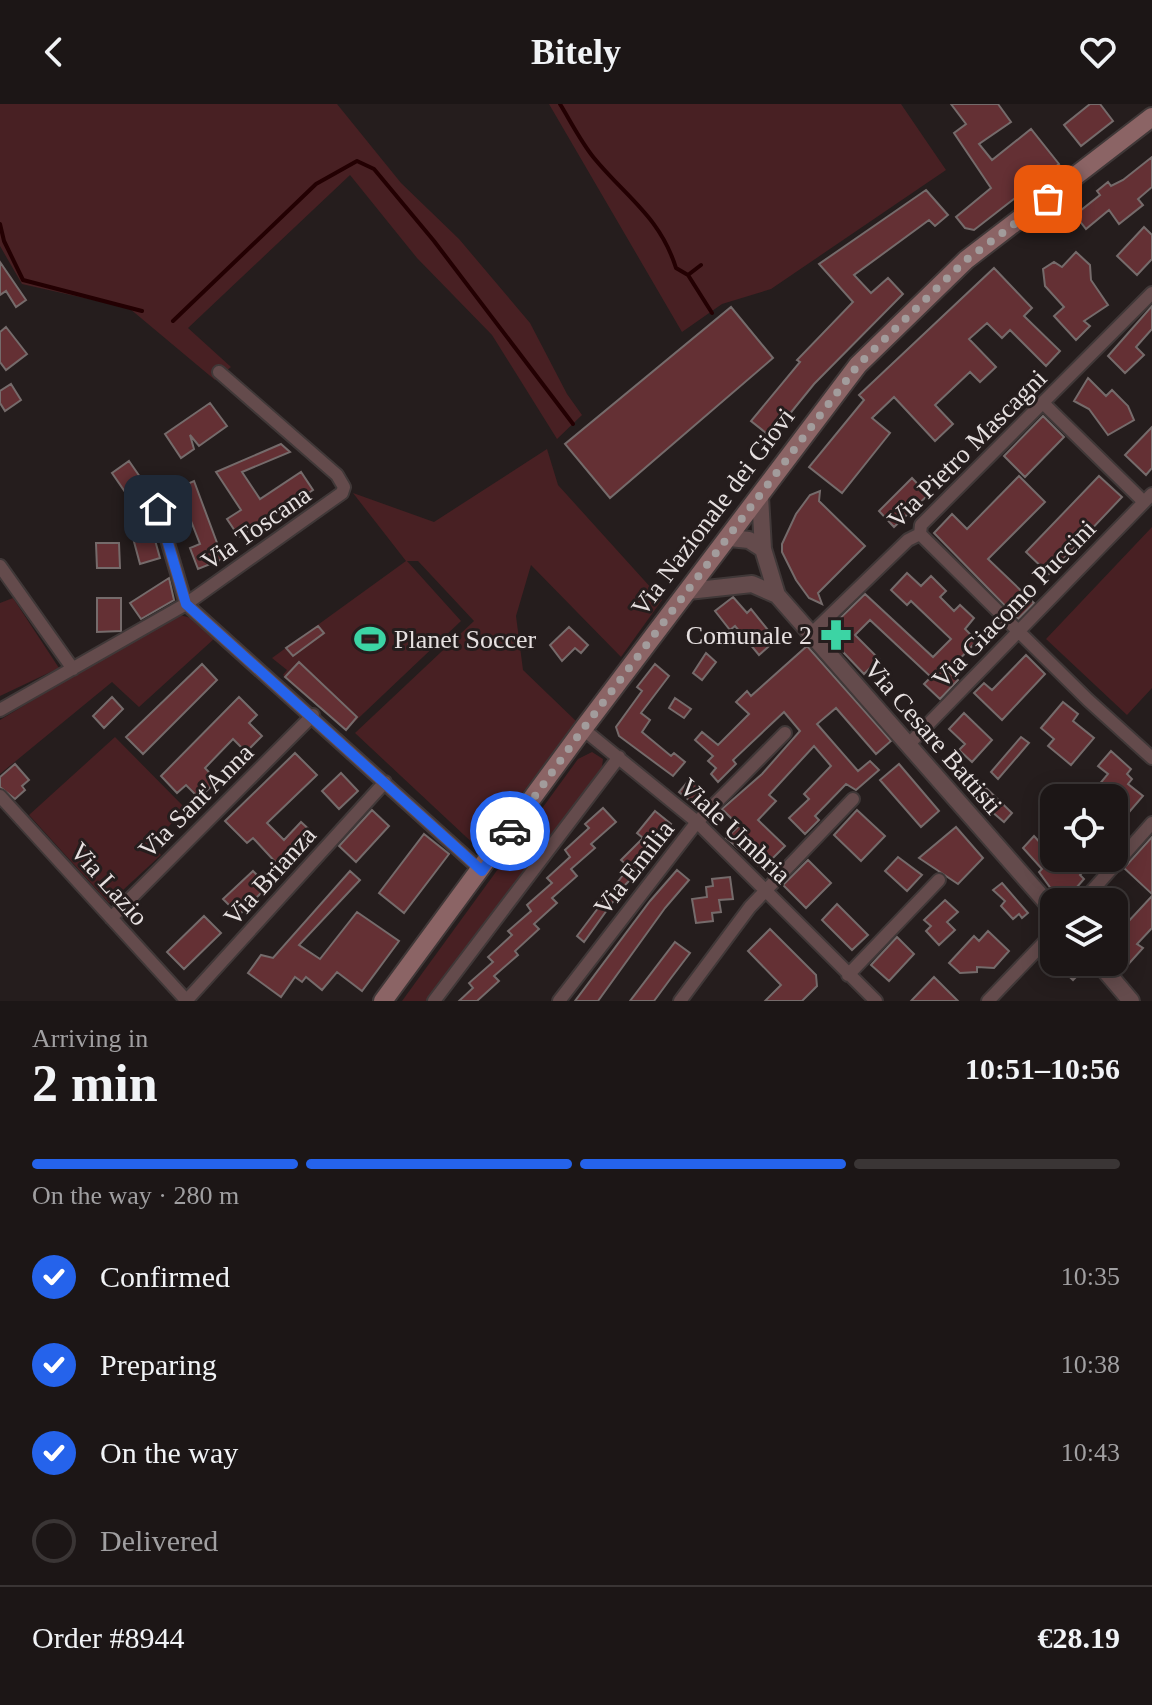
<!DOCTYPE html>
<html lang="en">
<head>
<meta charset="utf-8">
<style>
  body { margin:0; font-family:Georgia,serif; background:#292323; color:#f1f3f6; height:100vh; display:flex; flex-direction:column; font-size:30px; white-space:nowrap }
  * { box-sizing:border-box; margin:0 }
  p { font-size:26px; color:#a09fa1 }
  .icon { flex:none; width:44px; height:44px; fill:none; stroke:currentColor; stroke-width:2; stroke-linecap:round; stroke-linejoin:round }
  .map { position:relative; height:897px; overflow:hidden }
  .panel { display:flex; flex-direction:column; background:#1c1616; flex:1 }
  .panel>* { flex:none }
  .tools { position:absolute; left:1040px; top:680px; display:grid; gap:16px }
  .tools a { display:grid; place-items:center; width:88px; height:88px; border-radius:16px; background:#1c1616; box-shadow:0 4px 20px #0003,0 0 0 2px #3a3535; font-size:40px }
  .pin { position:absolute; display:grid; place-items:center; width:68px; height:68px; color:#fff; margin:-34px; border-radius:16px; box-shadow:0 4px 12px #0006 }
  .courier { position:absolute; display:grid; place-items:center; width:80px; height:80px; margin:-40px; border:6px solid #2563eb; border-radius:50%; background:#fff; color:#222; box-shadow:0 2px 10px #0007 }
  .overview em { font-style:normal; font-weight:600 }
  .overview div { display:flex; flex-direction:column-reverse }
  .overview { display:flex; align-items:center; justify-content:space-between; height:136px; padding:0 32px }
  h1 { font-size:52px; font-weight:600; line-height:60px }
  .bar { display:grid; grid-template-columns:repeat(4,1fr); gap:12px 8px; align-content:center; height:96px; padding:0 32px }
  .bar i { height:10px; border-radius:6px; background:#3a3535 }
  .bar .selected { background:#2563eb }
  .bar p { grid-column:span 4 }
  .line { display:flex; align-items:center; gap:20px; padding:0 32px; border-top:2px solid #3a3535 }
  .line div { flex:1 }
  ol { padding:0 32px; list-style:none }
  li { display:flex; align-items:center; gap:24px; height:88px }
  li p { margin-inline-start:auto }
  li .icon { padding:8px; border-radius:50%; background:#2563eb; color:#fff; stroke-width:4 }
  li:last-child { color:#a09fa1 }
  li i { width:44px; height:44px; border:4px solid #3a3535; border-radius:50% }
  header { display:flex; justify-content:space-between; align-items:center; height:104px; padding:0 32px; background:#1c1616; font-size:36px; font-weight:600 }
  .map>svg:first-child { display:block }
</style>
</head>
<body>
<header><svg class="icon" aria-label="back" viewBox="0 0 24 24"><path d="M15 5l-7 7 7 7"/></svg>Bitely<svg class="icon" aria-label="heart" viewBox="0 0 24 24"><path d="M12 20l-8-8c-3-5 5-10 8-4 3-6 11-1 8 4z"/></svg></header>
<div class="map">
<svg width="1152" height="897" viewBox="0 0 1152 897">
  <rect width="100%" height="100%" fill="#251d1d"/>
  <!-- green -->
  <path fill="#482023" d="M0 0H337L401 79 459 135 530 219 567 290 582 311 557 335 492 231 417 154 350 71 188 224 231 263 215 276 129 204 22 180 0 142Z
    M549 0H901L946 66 771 185 722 200 682 228Z
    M547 345 558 381 662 496 621 553 531 461 516 512 523 566 577 618 479 745 355 629 474 517 418 457H407L461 517 346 626 283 571 287 566 272 554 406 457 353 389 434 418Z
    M1152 423V584L1127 611 1046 535Z
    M13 494 59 564 0 592V499Z
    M180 511 191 514 215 534 139 603 112 578 0 670V616L154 523Z
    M115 633 186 705 151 740 161 751 109 799 29 711Z
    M592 648 603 655 602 663 428 897H402L578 655Z"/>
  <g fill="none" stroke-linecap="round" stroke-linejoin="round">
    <!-- stream -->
    <path stroke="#230002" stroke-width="4" d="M560 0C571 18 581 38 594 54 626 93 660 113 676 164L688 171 701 161
      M0 120 4 137 23 176 142 207
      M688 171 712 209
      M173 217 316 80 357 57 374 65 434 137 573 320"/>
  </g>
  <!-- building -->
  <path fill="#643034" stroke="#756b6b" stroke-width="2" d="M951 0H998L1011 18 979 40 992 56 1031 25 1059 60 974 126 965 124 956 113 991 84 954 29 966 20Z
    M1090 0H1100L1113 17 1081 42 1064 21Z
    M1152 53V83L1138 95 1143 101 1119 120 1109 106 1086 125 1075 111 1100 91 1097 87 1108 78 1111 82 1123 76Z
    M926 86 948 111 935 122 929 116 854 171 871 189 888 174 903 190 814 280 771 333 751 317 800 258 797 256 853 198 819 160Z
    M1144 123 1152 131V155L1137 171 1117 152Z
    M1076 148 1090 161 1091 176 1108 201 1084 217 1090 222 1076 236 1054 212 1064 203 1045 182 1043 165 1054 158 1062 163Z
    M0 158 26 196 16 203 6 187 0 191Z
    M994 164 1032 204 1024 212 1060 247 1046 262 1010 226 1002 234 987 219 969 235 996 263 980 278 970 268 935 301 953 320 935 337 894 293 872 314 890 329 842 389 809 363 864 296 859 291Z
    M1152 202V225L1136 243 1144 251 1125 269 1108 252Z
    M731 203 773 254 610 394 565 340Z
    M6 223 27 250 6 266 0 258V228Z
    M1088 274 1106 292 1112 286 1128 302 1134 316 1108 331 1089 305 1074 297Z
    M11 280 21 296 5 307 0 299V287Z
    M210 299 227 322 199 342 190 331 194 345 181 354 165 330Z
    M1043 312 1064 333 1025 373 1004 352Z
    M1152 323V364L1146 371 1125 351Z
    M281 340 290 348 242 368 260 395 301 368 313 386 239 433 227 415 241 406 216 368Z
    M129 357 147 383 130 395 112 369Z
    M1019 372 1045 398 988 455 1034 499 1018 515 934 429 952 410 967 425Z
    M1099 372 1122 393 1049 470 1026 448Z
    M912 374 928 391 894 423 879 407Z
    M194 377 223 455 198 465 190 444 200 440 178 384Z
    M820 387 819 397 865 442 818 489 822 500 809 494 796 476 782 448V440L796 410 810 391Z
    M153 429 160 454 140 460 133 434Z
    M96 439H119L120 464H97Z
    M907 469 921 482 931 472 946 487 940 493 954 507 960 501 974 514 965 525 977 537 948 567 958 576 940 595 924 580 931 573 870 516 855 531 879 555 864 570 825 529 865 490 933 553 951 535 911 497 907 501 891 486Z
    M169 474 174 496 141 515 130 499Z
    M733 493 747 509 751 505 776 536 759 551 735 522 730 526 715 507Z
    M97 494H121V527L97 528Z
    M318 522 324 529 293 552 286 544Z
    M569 523 588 541 581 549 575 544 562 557 550 541Z
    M807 542 891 637 876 650 836 604 817 620 858 667 870 657 879 666 856 686 846 680 815 712 819 716 805 730 789 714 809 695 804 690 831 662 814 642 769 691 776 697 758 716 785 742 762 765 726 734 739 722 722 705 762 670 800 627 784 608 733 656 736 660 718 678 711 670 716 664 708 657 713 652 695 636 702 628 718 641 749 610 736 598 747 587 751 592Z
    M706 549 716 558 702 576 693 569Z
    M1026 551 1045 570 1002 616 974 589 984 579 992 586Z
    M299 558 357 613 346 626 285 573Z
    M202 560 217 576 143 650 126 633Z
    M655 560 669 572 641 609 650 616 642 628 671 652 674 649 685 658 673 672 619 632 616 623 642 587 637 583Z
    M112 593 123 605 104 624 93 612Z
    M239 593 257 611 249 619 262 632 246 648 233 635 205 664 217 677 199 694 186 681 177 689 161 672Z
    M675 594 691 605 684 614 669 604Z
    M1063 598 1078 610 1073 617 1094 634 1071 661 1048 642 1054 635 1041 624Z
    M964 609 992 636 972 658 959 646 965 640 949 625Z
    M1021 633 1029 639 998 675 991 668Z
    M1111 647 1131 665 1127 670 1132 675 1128 680 1143 692 1130 707 1115 694H1100L1093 688 1108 670 1098 662Z
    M295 649 317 671 267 719 284 736 301 718 315 731 279 762 253 734 247 739 225 717Z
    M15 660 29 676 22 682 25 686 15 695 0 683V673Z
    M899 660 939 707 921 723 880 676Z
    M341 669 358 687 339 705 322 687Z
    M690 675 705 687 695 701 679 688Z
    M981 679 1012 709 1004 718 971 690Z
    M603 704 616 718 591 740 595 744 571 765 577 772 552 794 557 799 534 820 539 825 515 847 518 851 494 872 499 877 477 897H459L473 884 469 879 493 858 488 853 512 831 508 827 531 807 527 801 552 779 547 774 570 753 565 746 589 724 585 720Z
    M372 706 389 722 356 758 339 742Z
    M857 706 885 732 861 757 834 731Z
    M655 707 671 720 648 749 652 754 625 781 584 838 577 832 629 763 621 756 643 734 637 729Z
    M956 723 983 754 958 780 919 754Z
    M424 730 449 750 404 809 379 789Z
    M1034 732 1054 754H1096L1080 771 1084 775 1070 791 1057 793 1039 768 1042 765 1023 744Z
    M1152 733V790L1124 764Z
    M898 753 922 771 907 787 885 767Z
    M808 756 831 779 806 804 783 781Z
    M677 766 689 776 665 804 598 897H575L650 797Z
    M253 767 268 782 239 811 223 795Z
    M350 767 360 776 299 841 320 855 357 808 399 837 362 887 337 868 322 886 306 873 302 878 295 873 281 893 248 869 261 851 273 854Z
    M730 773 733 795 719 796 721 808 712 809 713 817 696 819 692 795 707 793 706 783 713 782 712 775Z
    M1002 779 1028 809 1022 814 1019 810 1013 815 1001 802 1005 797 993 786Z
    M1152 792V824L1137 840 1143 844 1124 865 1114 856V833Z
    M945 796 958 808 947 818 955 826 939 841 926 827 931 822 924 816Z
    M837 800 868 831 852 846 822 816Z
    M204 812 221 829 184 865 167 848Z
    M770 825 816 871 817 882 802 897H765L781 881 748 847Z
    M988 827 1009 847 994 864 977 863V868L960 869 949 859 974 832 979 837Z
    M897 833 914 850 889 877 871 861Z
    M675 838 690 849 671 874 654 897H630Z
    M1054 858H1082L1086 863 1073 876Z
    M934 873 958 897H911Z"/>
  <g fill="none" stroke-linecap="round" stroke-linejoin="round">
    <defs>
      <path id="minor" d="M1043 299 1144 398
        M158 405 186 500 482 767
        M920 430 921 421 1152 189
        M920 430 1088 596 1152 654
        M0 462 73 565
        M812 529 908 436 920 430
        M0 606 186 500 342 389 344 383 337 371 219 268
        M583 625 697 718 876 897
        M907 642 1152 390
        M0 692 187 897
        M1082 798 1152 719
        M111 814 313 611
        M848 871 939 776
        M186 897 385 678
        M434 897 619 653
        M559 897 697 718 785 629
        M680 897 750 803 853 695
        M988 897 1054 828"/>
      <path id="tertiary" d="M760 392 763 445 777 491 1054 807
        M730 434 749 436 763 445
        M688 487 752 480 777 491
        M1098 858 1131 897"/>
      <path id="secondary" d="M383 897 583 625 858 261 966 156 1152 13"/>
    </defs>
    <!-- minor casing -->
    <use href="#minor" stroke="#403838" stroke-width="16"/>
    <!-- tertiary casing -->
    <use href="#tertiary" stroke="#403838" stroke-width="20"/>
    <!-- secondary casing -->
    <use href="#secondary" stroke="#403838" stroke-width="22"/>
    <!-- minor -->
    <use href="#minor" stroke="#644b4c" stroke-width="12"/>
    <!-- tertiary -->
    <use href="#tertiary" stroke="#644b4c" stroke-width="16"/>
    <!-- secondary -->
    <use href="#secondary" stroke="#8b6465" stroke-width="18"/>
  </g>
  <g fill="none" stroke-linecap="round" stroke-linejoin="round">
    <!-- done -->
    <path stroke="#a29c9c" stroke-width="8" stroke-dasharray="0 14.4" d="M510 727 583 625 858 261 966 156 1048 95"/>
    <!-- route -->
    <path stroke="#2563eb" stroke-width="10" d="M158 405 186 500 482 767 510 727"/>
  </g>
  <!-- icons -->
  <defs>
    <symbol id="pharmacy-bare" viewBox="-9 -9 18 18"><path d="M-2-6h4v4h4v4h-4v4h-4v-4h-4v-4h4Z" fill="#3cd4a4" stroke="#251d1d" stroke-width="2.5" paint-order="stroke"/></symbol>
    <symbol id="stadium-bare" viewBox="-9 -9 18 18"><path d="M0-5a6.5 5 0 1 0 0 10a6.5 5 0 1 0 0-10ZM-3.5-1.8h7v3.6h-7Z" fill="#3cd4a4" stroke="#251d1d" stroke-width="2.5" paint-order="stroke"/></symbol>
  </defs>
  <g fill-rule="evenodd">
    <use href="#pharmacy-bare" x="814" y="509" width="44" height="44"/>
    <use href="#stadium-bare" x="348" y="513" width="44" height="44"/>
  </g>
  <g text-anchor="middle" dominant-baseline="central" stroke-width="6" stroke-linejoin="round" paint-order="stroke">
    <!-- street labels -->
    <g font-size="26" fill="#e6e0e0" stroke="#251d1d">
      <text transform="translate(967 345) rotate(-45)">Via Pietro Mascagni</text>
      <text transform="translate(713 408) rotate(-53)">Via Nazionale dei Giovi</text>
      <text transform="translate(256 424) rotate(-35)">Via Toscana</text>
      <text transform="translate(1014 500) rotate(-46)">Via Giacomo Puccini</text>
      <text transform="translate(933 633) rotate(49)">Via Cesare Battisti</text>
      <text transform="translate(196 697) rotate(-45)">Via Sant'Anna</text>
      <text transform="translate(735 727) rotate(43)">Viale Umbria</text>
      <text transform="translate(634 764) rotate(-52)">Via Emilia</text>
      <text transform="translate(270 772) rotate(-48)">Via Brianza</text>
      <text transform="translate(109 780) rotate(48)">Via Lazio</text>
    </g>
    <!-- poi labels -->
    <g font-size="26" fill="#e6e0e0" stroke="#251d1d" text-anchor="end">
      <text x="812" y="531">Comunale 2</text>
      <text x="394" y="535" text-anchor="start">Planet Soccer</text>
    </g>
  </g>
</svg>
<div class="tools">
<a><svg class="icon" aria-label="locate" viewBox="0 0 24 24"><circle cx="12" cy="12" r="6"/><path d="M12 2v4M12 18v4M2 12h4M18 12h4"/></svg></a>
<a><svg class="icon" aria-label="layers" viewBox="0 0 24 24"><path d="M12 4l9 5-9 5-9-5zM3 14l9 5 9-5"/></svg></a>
</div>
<div class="pin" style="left:1048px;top:95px;background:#ea580c"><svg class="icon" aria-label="bag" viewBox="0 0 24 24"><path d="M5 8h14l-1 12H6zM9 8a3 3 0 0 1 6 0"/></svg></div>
<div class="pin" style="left:158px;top:405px;background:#1f2937"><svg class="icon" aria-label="home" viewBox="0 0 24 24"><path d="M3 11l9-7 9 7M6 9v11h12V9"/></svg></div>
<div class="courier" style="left:510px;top:727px"><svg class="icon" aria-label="car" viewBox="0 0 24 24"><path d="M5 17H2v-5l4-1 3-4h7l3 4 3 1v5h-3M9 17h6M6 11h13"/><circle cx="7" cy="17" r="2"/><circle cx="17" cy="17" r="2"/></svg></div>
</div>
<section class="panel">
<div class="overview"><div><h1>2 min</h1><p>Arriving in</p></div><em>10:51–10:56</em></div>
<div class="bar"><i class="selected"></i><i class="selected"></i><i class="selected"></i><i></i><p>On the way · 280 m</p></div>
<ol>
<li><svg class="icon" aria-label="check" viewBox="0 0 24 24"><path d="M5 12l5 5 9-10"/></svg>Confirmed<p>10:35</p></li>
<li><svg class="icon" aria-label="check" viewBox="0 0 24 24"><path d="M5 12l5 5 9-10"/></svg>Preparing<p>10:38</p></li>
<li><svg class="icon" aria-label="check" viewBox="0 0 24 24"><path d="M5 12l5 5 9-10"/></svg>On the way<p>10:43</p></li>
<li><i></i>Delivered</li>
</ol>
<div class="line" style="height:104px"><div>Order #8944</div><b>€28.19</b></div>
</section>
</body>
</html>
